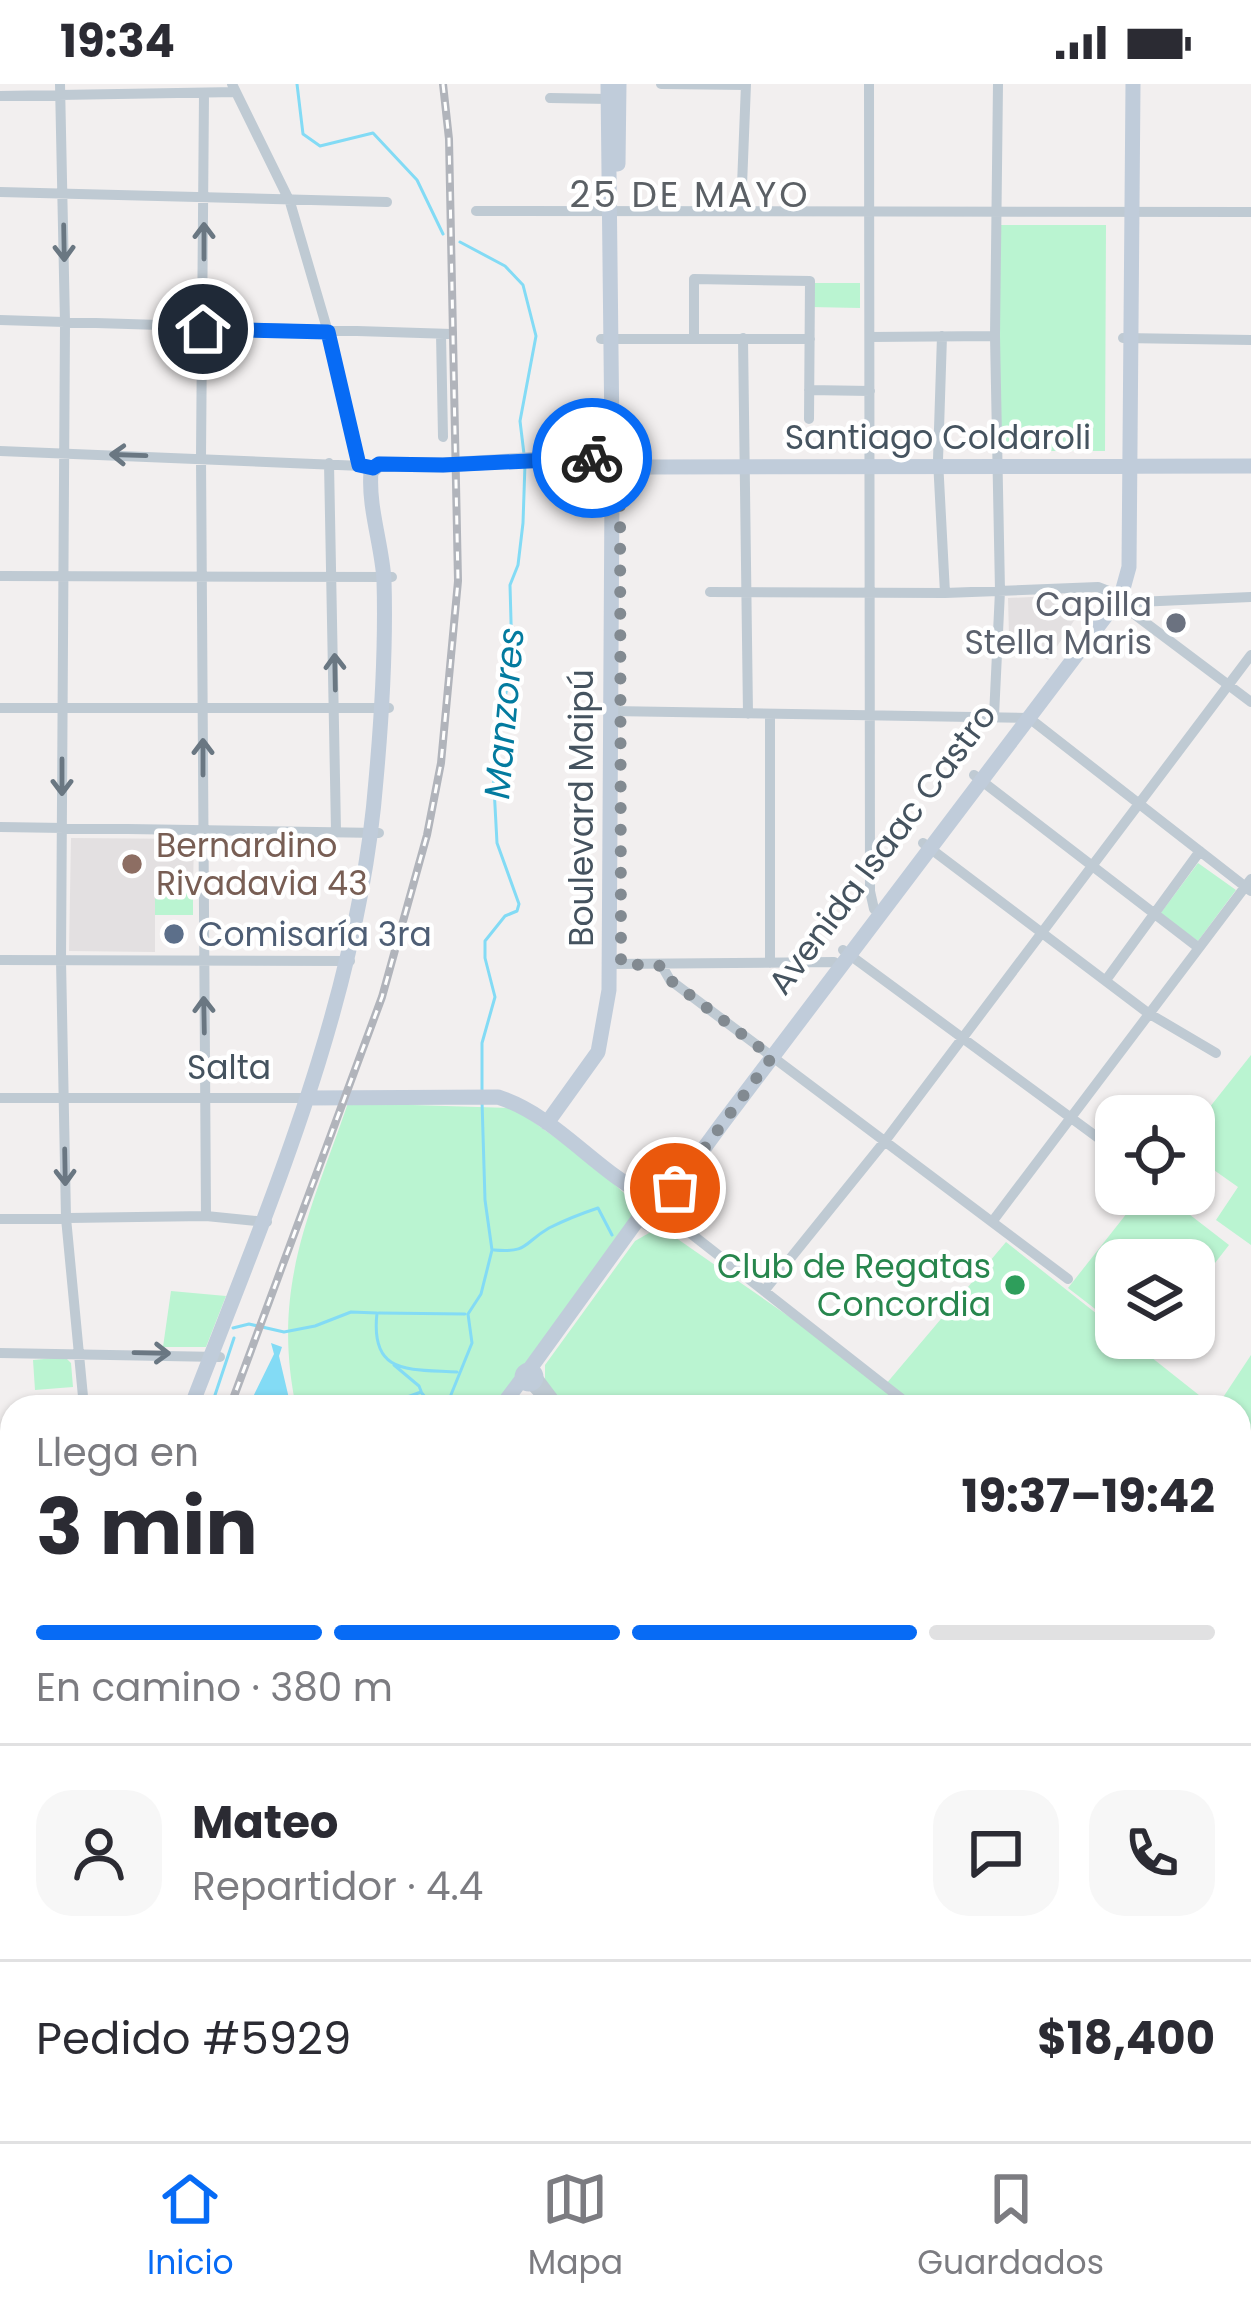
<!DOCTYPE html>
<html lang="es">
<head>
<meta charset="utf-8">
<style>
  body { margin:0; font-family:Poppins,sans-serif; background:#f7f7f7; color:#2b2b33; height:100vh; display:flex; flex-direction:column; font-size:45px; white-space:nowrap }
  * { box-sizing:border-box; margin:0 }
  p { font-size:39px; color:#7c7c81 }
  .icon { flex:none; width:66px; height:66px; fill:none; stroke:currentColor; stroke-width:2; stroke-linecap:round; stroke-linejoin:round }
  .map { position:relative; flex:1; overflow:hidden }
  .drawer { position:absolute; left:0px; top:1311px; width:1251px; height:747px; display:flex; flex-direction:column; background:#fff; border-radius:36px 36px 0 0; box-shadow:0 3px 9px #0004 }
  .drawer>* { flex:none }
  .fabs { position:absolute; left:1095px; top:1011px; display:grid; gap:24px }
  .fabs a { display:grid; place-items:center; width:120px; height:120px; border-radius:24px; background:#fff; box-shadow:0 3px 9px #0004; font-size:60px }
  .pin { position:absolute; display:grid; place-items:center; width:102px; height:102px; color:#fff; margin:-51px; border:6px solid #fff; border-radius:50%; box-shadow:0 3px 12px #0007 }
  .courier { position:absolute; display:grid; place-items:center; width:120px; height:120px; margin:-60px; border:9px solid #076bf5; border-radius:50%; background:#fff; color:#222; box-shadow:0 3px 15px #0007 }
  .overview em { font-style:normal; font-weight:700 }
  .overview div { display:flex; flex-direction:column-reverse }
  .overview { display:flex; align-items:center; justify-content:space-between; height:204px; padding:0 36px }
  h1 { font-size:78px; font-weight:700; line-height:90px }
  .bar { display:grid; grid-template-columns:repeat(4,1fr); gap:18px 12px; align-content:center; height:144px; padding:0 36px }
  .bar i { height:15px; border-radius:9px; background:#e1e1e2 }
  .bar .on { background:#076bf5 }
  .bar p { grid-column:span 4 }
  .line { display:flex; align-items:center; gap:30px; padding:0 36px; border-top:3px solid #e1e1e2 }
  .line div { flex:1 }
  .round { display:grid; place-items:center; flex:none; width:126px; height:126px; border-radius:36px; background:#f7f7f7 }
  .status { display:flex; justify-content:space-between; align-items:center; height:84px; padding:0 60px; background:#fff; direction:ltr }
  .status svg { height:33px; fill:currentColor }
  .tabs { display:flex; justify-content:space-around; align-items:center; height:168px; border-top:3px solid #e1e1e2; background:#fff; font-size:33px; color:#7c7c81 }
  .tabs a { display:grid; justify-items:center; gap:6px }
  .tabs .on { color:#076bf5 }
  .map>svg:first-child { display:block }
</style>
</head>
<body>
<div class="status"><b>19:34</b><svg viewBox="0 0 49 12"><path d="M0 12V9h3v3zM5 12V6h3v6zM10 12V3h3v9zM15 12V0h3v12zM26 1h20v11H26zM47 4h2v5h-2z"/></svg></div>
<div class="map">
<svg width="1251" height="2057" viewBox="0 0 1251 2057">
  <rect width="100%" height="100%" fill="#f2efef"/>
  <!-- education -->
  <path fill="#e3e0e1" d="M1053 512 1079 529 1048 576 1009 551 1008 514Z
    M71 754 194 755 193 806 155 807V868L69 867Z"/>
  <!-- green -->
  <path fill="#baf4d1" d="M993 141H1106L1105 367H993Z
    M811 199H860V224L811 223Z
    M1198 779 1236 806 1198 857 1160 830Z
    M155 806H193V831H155Z
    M1251 971V1161L1216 1136 1238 1103 1194 1072V1043Z
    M348 1019 514 1024 592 1080 634 1118V1133L494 1323H296C271 1203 310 1130 348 1019Z
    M1142 1110H1163L1229 1161 1194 1206V1176H1116V1241L1068 1204Z
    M656 1145 669 1149 886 1300 1006 1158 1116 1245V1254H1127L1214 1323H565L545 1297V1281L635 1157Z
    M171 1207 226 1212 206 1263H163Z
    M1251 1271V1346L1239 1337V1323L1218 1321Z
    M65 1273 71 1279 73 1303 35 1306 33 1276Z
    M1239 1343 1251 1353V1600L1245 1609 1239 1604Z
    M578 2046H718L709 2057H519L515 2052H565Z"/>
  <!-- water -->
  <path fill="#83dbf5" d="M271 1259 282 1263 279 1272 291 1323H248L274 1270Z
    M1251 1600V2057H872L870 2048 885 2046H1239V1618Z"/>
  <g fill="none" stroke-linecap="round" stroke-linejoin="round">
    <!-- stream -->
    <path stroke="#83dbf5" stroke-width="3" d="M297 0 303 50 320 62 373 49 417 96 443 150
      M460 158 505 182 523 201 536 252 520 337 524 370
      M482 1007V959L495 913 485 874V857L505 832 517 827 519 820 497 759 493 685 512 573 510 501 518 481 523 439 525 380
      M494 1166C529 1169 523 1159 549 1144 565 1136 580 1130 598 1124L612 1151
      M379 1229 465 1230
      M233 1244 249 1240 284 1248 315 1242 351 1228 377 1229C370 1291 408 1285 457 1288
      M394 1281 419 1302 421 1307
      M211 1323 234 1254
      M380 1323 421 1308 433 1323
      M446 1323 472 1259 468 1230 481 1210 492 1166 485 1116 482 1017
      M0 1834 12 1808"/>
    <!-- pedestrian -->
    <path stroke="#bfcad3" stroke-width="8" d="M491 2048V2046"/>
    <!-- minor -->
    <path stroke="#bfcad3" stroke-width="10" d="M60 0 65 239 61 876 66 1134 84 1323
      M232 0 290 118 328 248 359 381
      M661 0 746 1
      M869 0 870 807 874 825
      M204 10 201 373 206 1132
      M0 12 236 8
      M550 14 610 15
      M0 108 387 118
      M476 127 1251 128
      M741 127 746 0
      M0 236 452 250
      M441 250 443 353
      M942 252 938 376 945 509
      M870 253 995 252
      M694 254V195L810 197 809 335
      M743 254 748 630
      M1123 254 1251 256
      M601 255H810
      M809 306 870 307
      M0 367 362 382
      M329 379 336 747
      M0 492 392 493
      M710 508 945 509 1098 503 1137 518 1251 513
      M1123 515 1134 530 1251 618
      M0 624H389
      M611 627 1029 634 1251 807
      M994 632 1000 507 995 252 998 0
      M974 691 1199 864
      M0 743 379 749
      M923 759 1148 929 1216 969
      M843 866 1116 1067
      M0 876 350 877
      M770 879V631
      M611 880 834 878 840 882
      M662 882 670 896 1068 1195
      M1106 896 1200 767
      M0 1014H307
      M1174 1110 1189 1121
      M670 1126 685 1145 912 1323
      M0 1135 206 1132 267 1138
      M992 1138 1251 795
      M764 1207 885 1057 1251 571
      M0 1269 220 1273
      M536 1291 560 1323
      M530 1300 551 1323
      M0 1401H12
      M0 1530 12 1529
      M0 1653H12
      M0 1781 12 1780
      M0 1916H12"/>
    <!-- tertiary -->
    <path stroke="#bfcad3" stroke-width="12" d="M0 2050H469"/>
    <!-- secondary -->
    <path stroke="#c0ccda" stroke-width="15" d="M618 80 619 0
      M625 387 650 383 1251 382
      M307 1014 498 1013C557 1032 596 1088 651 1114
      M547 1039 598 968 609 906 612 405 610 391 602 378 612 355 608 0
      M641 1127a14 14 0 1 1 28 0a14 14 0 1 1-28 0Z
      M654 1113 674 1092
      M668 1121 675 1104 721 1041 1121 512 1129 483 1133 0
      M522 1293a7 7 0 1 1 14 0a7 7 0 1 1-14 0Z
      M529 1286 641 1131
      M191 1323C269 1121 359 915 376 696 382 630 386 563 384 496 382 461 368 423 371 388L379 380 443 381 606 371
      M501 1323 522 1295"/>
    <defs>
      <path id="rail" d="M230 1323 382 913 427 751 441 679 458 497 449 55 443 0
        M0 1875 12 1839"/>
    </defs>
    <!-- rail casing -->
    <use href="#rail" stroke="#b1b4bb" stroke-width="8"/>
    <!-- rail -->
    <use href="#rail" stroke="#fff" stroke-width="3" stroke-dasharray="9" stroke-linecap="butt"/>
  </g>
  <!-- one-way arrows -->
  <defs><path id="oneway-shaft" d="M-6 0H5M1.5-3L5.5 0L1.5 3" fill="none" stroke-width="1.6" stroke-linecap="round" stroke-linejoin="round" transform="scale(3)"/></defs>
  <g stroke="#6a7782">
    <use href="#oneway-shaft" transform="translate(204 157) rotate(-90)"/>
    <use href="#oneway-shaft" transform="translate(64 159) rotate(89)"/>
    <use href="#oneway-shaft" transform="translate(128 371) rotate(-178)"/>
    <use href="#oneway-shaft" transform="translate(335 588) rotate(-91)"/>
    <use href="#oneway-shaft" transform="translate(203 673) rotate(-90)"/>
    <use href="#oneway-shaft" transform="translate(62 693) rotate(90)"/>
    <use href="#oneway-shaft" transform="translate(204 931) rotate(-91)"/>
    <use href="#oneway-shaft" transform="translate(65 1083) rotate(89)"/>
    <use href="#oneway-shaft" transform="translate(152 1269) rotate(1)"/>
  </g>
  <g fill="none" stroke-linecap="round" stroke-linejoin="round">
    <!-- done -->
    <path stroke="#828a91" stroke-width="12" stroke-dasharray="0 21.6" d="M592 374 618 367 628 380 620 402 621 880 662 882 670 896 772 973 675 1104"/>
    <!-- route -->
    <path stroke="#076bf5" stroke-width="15" d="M203 245 328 248 359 381 373 384 379 380 443 381 592 374"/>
  </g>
  <!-- markers -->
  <circle fill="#6b7280" stroke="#fff" stroke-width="4.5" cx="1176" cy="539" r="12"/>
  <circle fill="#8d6e63" stroke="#fff" stroke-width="4.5" cx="132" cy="780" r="12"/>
  <circle fill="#5c6f8a" stroke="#fff" stroke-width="4.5" cx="174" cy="850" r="12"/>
  <circle fill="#2e9e5b" stroke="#fff" stroke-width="4.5" cx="1015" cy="1201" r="12"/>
  <g text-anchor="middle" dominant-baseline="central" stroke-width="9" stroke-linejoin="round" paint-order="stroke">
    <!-- street labels -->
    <g font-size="33" fill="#45535f" stroke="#fff">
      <text x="938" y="353">Santiago Coldaroli</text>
      <text transform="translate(581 724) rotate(-90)">Boulevard Maipú</text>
      <text transform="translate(882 765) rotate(-53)">Avenida Isaac Castro</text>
      <text x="229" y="983">Salta</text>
    </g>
    <!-- worship labels -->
    <g font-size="33" fill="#5b616d" stroke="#fff" text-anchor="end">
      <text x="1152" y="520">Capilla<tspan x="1152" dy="38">Stella Maris</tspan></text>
    </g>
    <!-- education labels -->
    <g font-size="33" fill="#785e54" stroke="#fff" text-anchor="start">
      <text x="156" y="761">Bernardino<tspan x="156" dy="38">Rivadavia 43</tspan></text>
    </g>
    <!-- service labels -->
    <g font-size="33" fill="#4e5e75" stroke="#fff" text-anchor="start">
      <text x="198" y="850">Comisaría 3ra</text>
    </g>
    <!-- leisure labels -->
    <g font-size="33" fill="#27864d" stroke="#fff" text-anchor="end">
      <text x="991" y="1182">Club de Regatas<tspan x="991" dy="38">Concordia</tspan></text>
    </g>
    <!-- neighbourhood labels -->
    <g font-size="36" letter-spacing="3" fill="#5b6065" stroke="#fff">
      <text x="690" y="110">25 DE MAYO</text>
    </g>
    <!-- water labels -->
    <g font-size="36" font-style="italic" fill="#037b9f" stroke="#fff">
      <text transform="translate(504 629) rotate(-85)">Manzores</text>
    </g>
  </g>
</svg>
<div class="fabs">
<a><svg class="icon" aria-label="locate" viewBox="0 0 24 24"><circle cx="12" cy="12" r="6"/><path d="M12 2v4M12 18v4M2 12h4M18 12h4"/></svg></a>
<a><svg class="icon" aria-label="layers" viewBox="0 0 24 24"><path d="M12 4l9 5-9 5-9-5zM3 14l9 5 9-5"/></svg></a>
</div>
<div class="pin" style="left:675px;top:1104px;background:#ea580c"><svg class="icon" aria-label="bag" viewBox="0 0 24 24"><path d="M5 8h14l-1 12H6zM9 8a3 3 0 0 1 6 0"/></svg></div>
<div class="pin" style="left:203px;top:245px;background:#1f2937"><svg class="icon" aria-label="home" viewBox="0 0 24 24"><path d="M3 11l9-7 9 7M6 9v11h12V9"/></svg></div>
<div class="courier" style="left:592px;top:374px"><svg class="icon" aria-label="bike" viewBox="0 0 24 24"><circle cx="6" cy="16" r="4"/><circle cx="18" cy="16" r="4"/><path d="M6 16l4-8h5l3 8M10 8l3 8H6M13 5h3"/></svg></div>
<section class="drawer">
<div class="overview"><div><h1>3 min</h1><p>Llega en</p></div><em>19:37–19:42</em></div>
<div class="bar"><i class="on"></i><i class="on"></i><i class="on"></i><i></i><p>En camino · 380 m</p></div>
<div class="line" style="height:216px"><a class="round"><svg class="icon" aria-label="person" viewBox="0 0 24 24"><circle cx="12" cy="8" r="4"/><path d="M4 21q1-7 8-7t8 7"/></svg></a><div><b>Mateo</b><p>Repartidor · 4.4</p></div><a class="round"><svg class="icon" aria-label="chat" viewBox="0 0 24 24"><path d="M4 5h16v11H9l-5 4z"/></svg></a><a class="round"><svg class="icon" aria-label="phone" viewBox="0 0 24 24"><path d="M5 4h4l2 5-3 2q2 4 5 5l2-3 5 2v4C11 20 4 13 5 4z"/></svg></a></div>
<div class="line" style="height:156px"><div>Pedido #5929</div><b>$18,400</b></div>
</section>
</div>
<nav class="tabs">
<a class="on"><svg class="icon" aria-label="home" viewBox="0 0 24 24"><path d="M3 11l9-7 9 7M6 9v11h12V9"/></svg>Inicio</a>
<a><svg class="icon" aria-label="map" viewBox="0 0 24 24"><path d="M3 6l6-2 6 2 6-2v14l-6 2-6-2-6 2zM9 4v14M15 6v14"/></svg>Mapa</a>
<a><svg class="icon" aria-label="saved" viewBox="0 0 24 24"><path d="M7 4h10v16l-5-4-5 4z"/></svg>Guardados</a>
</nav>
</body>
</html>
